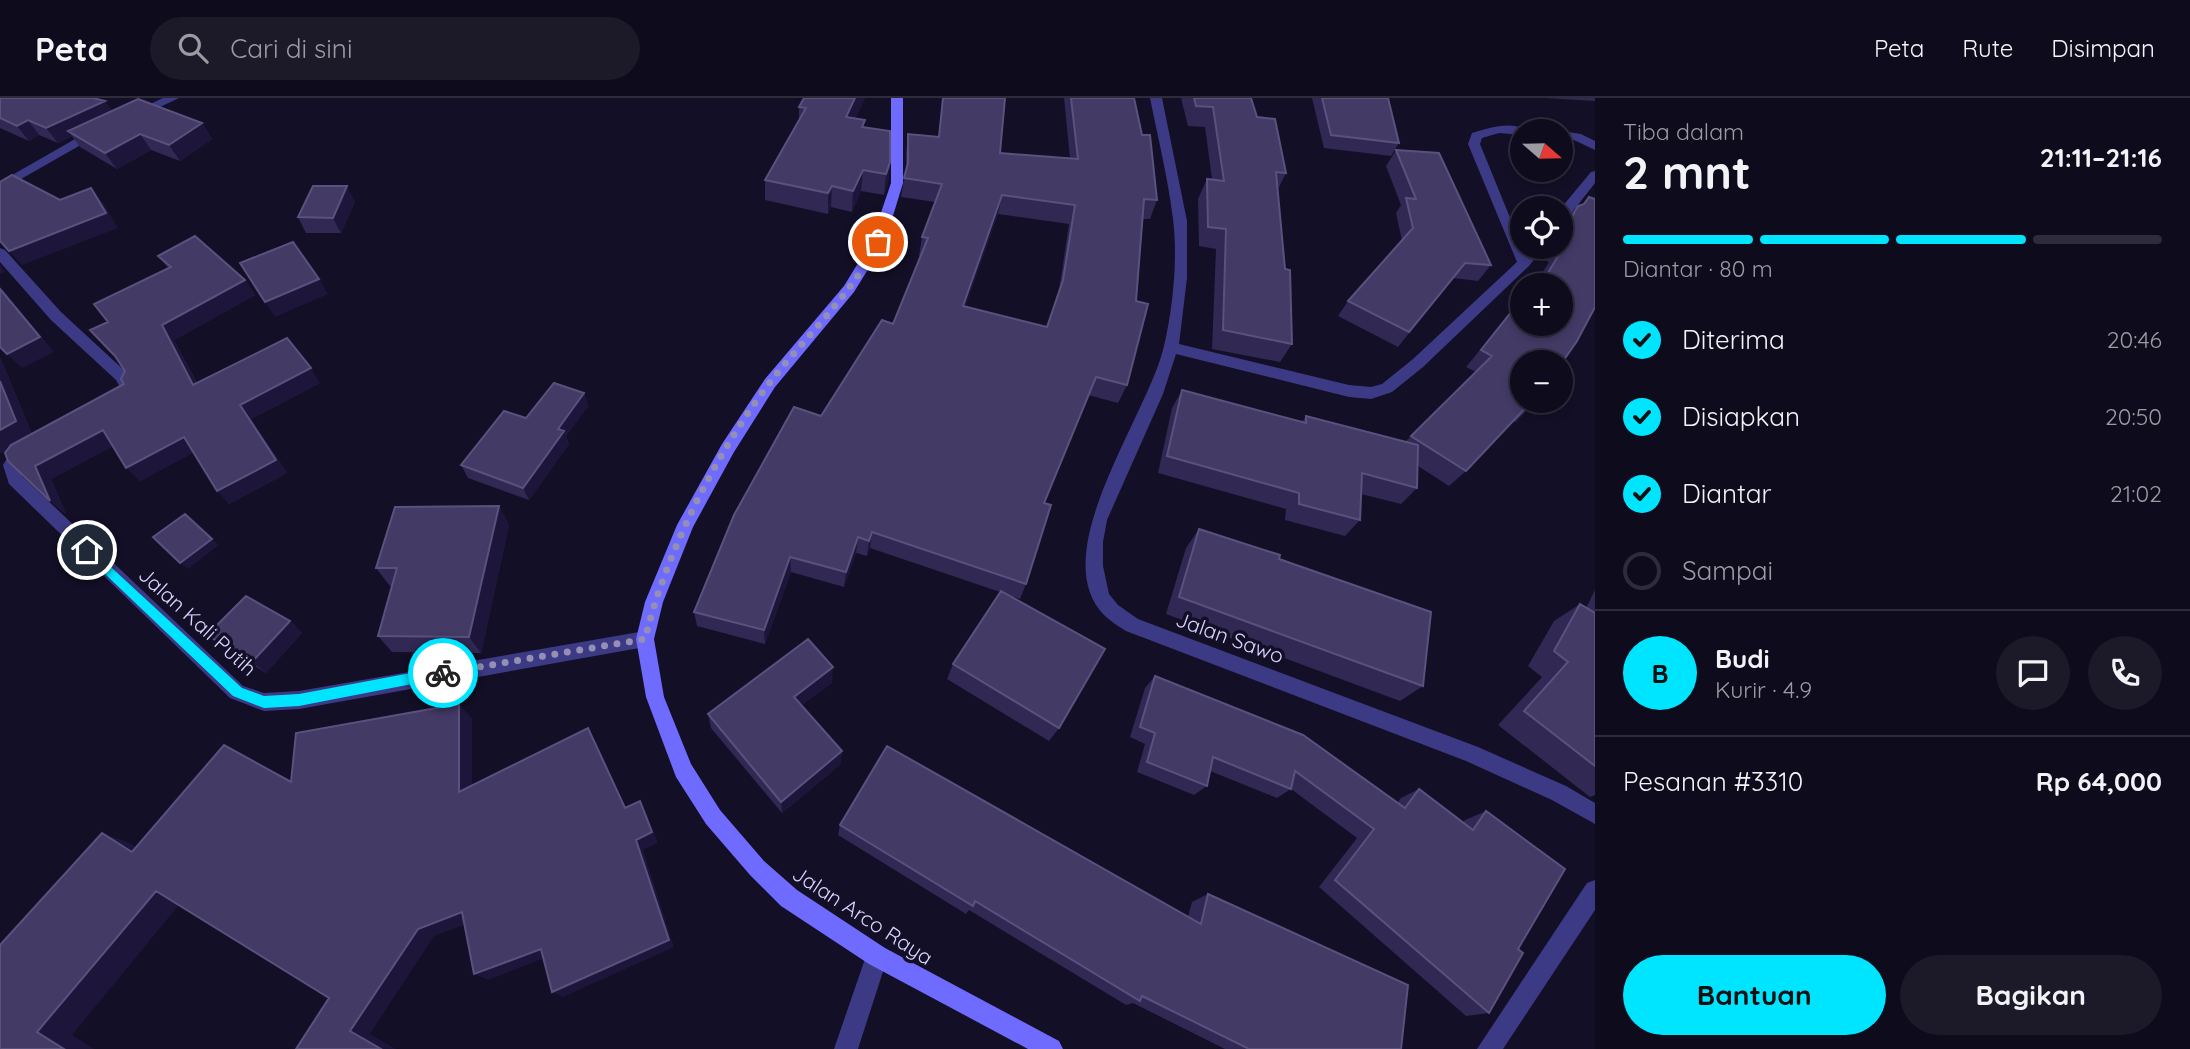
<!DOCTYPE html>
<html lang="id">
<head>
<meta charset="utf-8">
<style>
  body { margin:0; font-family:Quicksand,sans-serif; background:#1c1929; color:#f1f3f6; height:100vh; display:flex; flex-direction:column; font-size:26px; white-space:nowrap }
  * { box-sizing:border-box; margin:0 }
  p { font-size:23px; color:#9b9ba3 }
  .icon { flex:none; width:38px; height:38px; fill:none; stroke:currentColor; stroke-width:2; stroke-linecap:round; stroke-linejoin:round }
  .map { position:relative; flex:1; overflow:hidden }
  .sheet { display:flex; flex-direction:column; background:#0e0b1c; width:595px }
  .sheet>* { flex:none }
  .needle { width:46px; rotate:110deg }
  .tools { position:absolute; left:1510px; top:21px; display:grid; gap:14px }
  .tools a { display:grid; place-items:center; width:63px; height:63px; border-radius:50%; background:#0e0b1c; box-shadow:0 4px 10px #0003,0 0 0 2px #2e2b3b; font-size:35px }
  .pin { position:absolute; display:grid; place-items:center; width:60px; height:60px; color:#fff; margin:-30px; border:4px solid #fff; border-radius:50%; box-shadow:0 2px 7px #0007 }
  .courier { position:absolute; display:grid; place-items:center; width:70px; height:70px; margin:-35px; border:5px solid #00e5ff; border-radius:50%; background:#fff; color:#222; box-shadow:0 2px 9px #0007 }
  .summary em { font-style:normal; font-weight:800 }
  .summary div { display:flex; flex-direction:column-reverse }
  .summary { display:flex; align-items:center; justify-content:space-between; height:119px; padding:0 28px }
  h1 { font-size:46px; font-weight:800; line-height:52px }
  .bar { display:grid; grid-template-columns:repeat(4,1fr); gap:10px 7px; align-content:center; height:84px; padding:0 28px }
  .bar i { height:9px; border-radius:5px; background:#2e2b3b }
  .bar .active { background:#00e5ff }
  .bar p { grid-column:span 4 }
  .line { display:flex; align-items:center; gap:18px; padding:0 28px; border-top:2px solid #2e2b3b }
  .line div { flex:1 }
  .round { display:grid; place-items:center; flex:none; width:74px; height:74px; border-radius:37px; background:#1c1929 }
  ol { padding:0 28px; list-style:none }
  li { display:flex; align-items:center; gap:21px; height:77px }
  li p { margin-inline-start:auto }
  li .icon { padding:7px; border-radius:50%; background:#00e5ff; color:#111; stroke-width:4 }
  li:last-child { color:#9b9ba3 }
  li i { width:38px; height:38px; border:4px solid #2e2b3b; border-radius:50% }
  .button { display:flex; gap:14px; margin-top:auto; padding:14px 28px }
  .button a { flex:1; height:80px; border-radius:42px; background:#00e5ff; color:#111; font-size:28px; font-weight:800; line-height:80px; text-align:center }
  .button a+a { background:#1c1929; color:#f1f3f6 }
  header { display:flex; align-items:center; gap:42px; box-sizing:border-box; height:98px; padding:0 35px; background:#0e0b1c; border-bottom:2px solid #2e2b3b }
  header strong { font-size:33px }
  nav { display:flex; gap:38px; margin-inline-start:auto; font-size:24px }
  .search { width:490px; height:63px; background:#1c1929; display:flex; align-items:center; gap:18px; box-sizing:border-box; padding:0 24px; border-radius:38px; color:#9b9ba3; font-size:26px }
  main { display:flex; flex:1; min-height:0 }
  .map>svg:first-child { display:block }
</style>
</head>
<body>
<header>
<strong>Peta</strong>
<div class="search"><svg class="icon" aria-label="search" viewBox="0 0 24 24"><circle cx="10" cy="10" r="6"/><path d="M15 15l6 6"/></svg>Cari di sini</div>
<nav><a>Peta</a><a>Rute</a><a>Disimpan</a></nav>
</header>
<main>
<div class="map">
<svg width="1595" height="951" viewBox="0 0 1595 951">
  <rect width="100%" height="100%" fill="#130f26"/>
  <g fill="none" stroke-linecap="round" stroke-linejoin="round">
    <!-- street -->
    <path fill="#3d3a85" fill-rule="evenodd" d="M163 0H179L139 19 129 16Z
      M1150 0H1162L1187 123V180L1179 246 1349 287 1371 289 1382 286 1413 261 1517 164 1468 46 1472 35C1489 30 1512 22 1528 33H1522V37L1499 35 1482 40 1480 46 1522 149 1526 153 1530 149H1544L1529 168 1423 269 1392 294 1371 301 1349 299 1176 256 1163 296 1107 422 1103 444V468L1109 496 1118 507 1138 521 1478 649 1566 688 1595 705V726L1552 702 1466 663 1126 533C1118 528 1110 523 1104 517 1044 455 1148 318 1164 248 1173 209 1178 161 1173 121 1168 80 1158 40 1150 0Z
      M96 29 100 30V36L0 93V84Z
      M1561 33 1581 36 1595 43V52L1574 42 1561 41Z
      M1595 73V85L1566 122 1561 123V110L1591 74Z
      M0 150 5 152 61 214 126 274 136 289 127 301H117L114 297 120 289 116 282 51 222 0 164Z
      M28 344 36 350 19 368 22 378 243 588 264 595 299 593 645 533 651 535 654 541 651 547 645 549 299 611 264 613 230 600 9 386 3 367 13 351Z
      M1595 782V812L1503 951H1477L1587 785Z
      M877 847 885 850 888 858 858 951H834L866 858 869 850Z"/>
    <!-- secondary -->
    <path fill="#6f6bff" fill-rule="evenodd" d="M891 0H903V85L885 144 854 194 775 289 734 354 693 429 663 504 654 541 664 599 691 666 720 712 764 763 797 792 885 850 1059 943 1063 951H1028L869 866 781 808 750 777 706 726 676 679 646 599 636 541 645 504 677 427 722 346 765 281 844 188 871 144 891 85Z"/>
  </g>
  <!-- wall -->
  <path fill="#312854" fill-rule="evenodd" d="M0 0 105 3 112 13 202 25 212 41 180 63 151 52 117 71 80 49 72 38 58 45 39 37 29 43 0 30Z
    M804 0H865L855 20 865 30 890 64 888 85 884 97 861 93 852 114 831 109 828 116 765 102V82L799 22V9Z
    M1064 0H1134L1142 37 1157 102 1150 121H1143L1127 287 1118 305 1088 297 1044 405 1026 486 1020 501 1009 497 1059 630 1049 643 947 581 953 566 1000 494 870 450 867 458 856 455 844 489 791 474 765 546 697 528 694 514 821 318 893 226 920 158H919L922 139 935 104 901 99 904 80 906 73V55L908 36 1000 55 1070 60ZM998 116 1069 126 1058 199 1047 229 965 209Z
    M1181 0H1251L1257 19 1286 75 1277 93 1292 246 1280 264 1212 251 1216 151 1199 148 1198 101 1207 81H1212L1205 29 1188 28Z
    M1312 0H1388L1399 45 1391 58 1324 50Z
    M1545 0H1595V3Z
    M1396 52 1491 167 1478 183 1453 180 1398 249 1338 218 1348 203 1402 143 1396 115 1401 107 1386 68Z
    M1589 99 1595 101V209L1577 243 1561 266V264H1522V303H1535L1532 307 1515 324 1513 323 1466 373 1449 388 1418 368 1417 390 1401 406 1361 396 1360 422 1345 438 1285 422 1286 411 1158 375 1172 310 1182 292 1302 324 1306 318 1405 344 1476 274 1466 269 1512 213 1515 221 1522 209V226H1561V187H1535L1549 164 1542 161 1549 149H1561V128L1562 125 1578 108 1583 106Z
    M355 104 341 135H306L298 119Z
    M158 158 245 182 255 197 174 242 197 285H320L251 321 287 375 229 406 194 354 140 383 113 348 51 381 66 416 50 403 7 353 0 355V259L32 336 124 286 125 273 108 224 168 170Z
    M584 295 588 308 566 338 569 346 529 402 468 380 461 367 526 320Z
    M499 408 509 427 481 555 392 554 378 538 392 488H390L376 470Z
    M1199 431 1279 461 1423 588 1400 603 1166 516 1186 450Z
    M1595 492V697L1590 699 1498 627 1542 579 1528 568 1554 523 1580 506 1586 510Z
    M290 523 302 535 266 575 221 548 207 537Z
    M1155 578 1397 705 1401 700 1419 691 1463 724 1465 722 1486 713 1518 851 1489 915 1466 918 1319 789 1357 740 1291 691 1277 700 1210 673 1207 688 1194 697 1137 674 1145 646 1130 639 1145 590Z
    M832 585 801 607 842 653 840 667 782 715 711 630 708 616Z
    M840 727 1188 819 1192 804 1208 796 1401 951H1225L1133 905 1126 907 969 812 966 816 838 737Z"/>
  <!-- shaded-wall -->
  <path fill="#1d163a" d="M855 0H865L845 39 846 19Z
    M105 3 116 18 68 33 72 38 58 45 46 30Z
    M28 22 39 37 29 43 17 28Z
    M202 25 212 41 180 63 169 47Z
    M140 36 151 52 117 71 105 55Z
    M890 64 888 85 884 97 886 76Z
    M863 72 861 93 852 114 853 93Z
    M347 88 355 104 341 135 333 120Z
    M832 88 831 109 828 116V95Z
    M91 90 103 105 118 130 22 167 9 153Z
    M1002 97 998 116 959 227 963 208Z
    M0 167 5 174 0 176Z
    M319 181 328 196 275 219 265 204Z
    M245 182 255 197 174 242 205 301 193 287 162 227Z
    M0 188 54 254 22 270 7 256Z
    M0 259 33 338 8 354 6 353 0 355Z
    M311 270 320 285 251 321 287 375 229 406 217 393 240 307Z
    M584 295 588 308 566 338 569 346 529 402 523 390 558 331Z
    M103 332 117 346 51 381 66 416 50 403 35 368Z
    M184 339 197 353 140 383 126 370Z
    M499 408 509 427 481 555 469 539Z
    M872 434 870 450 867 458 869 443Z
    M858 439 856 455 844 489 846 474Z
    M212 441 219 447 188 471 180 465Z
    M790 459 791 474 765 546 764 532Z
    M290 523 302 535 266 575 252 564Z
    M833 569 832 585 794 613V599Z
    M459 606 472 620V706L459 694Z
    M588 630 596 644 631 721 625 710Z
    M842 653 840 667 782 715 781 704Z
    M640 703 646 714 658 745 643 752 674 849 563 899 552 894 636 742Z
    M102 735 130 745 159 764 132 754Z
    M156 793 183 802 72 937 94 951H64L37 934Z
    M462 814 477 822 434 838 370 936 396 951H381L350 933 418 831Z
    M541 851 552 857 488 882 474 876Z"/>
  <!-- building -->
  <path fill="#433a66" stroke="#5a527e" stroke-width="2" fill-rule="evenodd" d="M0 0H93L105 3 46 30 28 22 17 28 0 20Z
    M804 0H855L846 19 865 22 862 29 890 33V64L886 76 863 72 853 93 832 88 828 95 765 82 806 10 799 9Z
    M943 0H1005L1000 55 1078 61 1071 0H1134L1142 37H1150L1157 102 1144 101 1136 203 1148 206 1127 287 1096 279 1044 405 1051 407 1026 486 872 434 869 443 858 439 846 474 790 459 764 532 694 514 734 417 794 309 821 318 882 222 893 226 928 140 922 139 942 86 904 80 908 65V36L939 39ZM1002 97 1075 107 1063 182 1047 229 963 208Z
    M1194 0H1251L1257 19 1275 21 1286 75 1276 74 1285 171 1290 172 1292 246 1223 232 1226 131 1208 129 1207 81 1224 83 1213 9 1196 8Z
    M1322 0H1388L1399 45 1331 37Z
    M138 1 202 25 169 47 140 36 105 55 68 33Z
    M1396 52 1439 55 1491 167 1465 165 1409 234 1348 203 1413 130 1406 100 1416 101Z
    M12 77 60 102 91 90 106 115 9 153 0 143V84Z
    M313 88H347L333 120 298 119Z
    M1589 99 1595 101V209L1577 243 1561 266V264H1522V303H1535L1532 307 1529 306 1466 373 1411 338 1492 258 1481 252 1512 213 1518 227 1522 219V226H1561V187H1541L1565 146 1561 145V137L1578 108 1584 106Z
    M195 138 245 182 162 227 193 287 287 240 311 270 240 307 276 362 217 393 184 339 126 370 103 332 35 368 50 403 8 363 5 355 11 347 124 286 121 281 125 273 115 258 90 232 108 224 94 206 171 169 158 158Z
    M293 144 319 181 265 204 240 165Z
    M0 191 40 239 7 256 0 249Z
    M0 283 16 323 0 332Z
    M554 285 584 295 558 331 564 333 523 390 461 367 504 313 526 320Z
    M1182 292 1306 325V318L1418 347 1417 390 1362 375 1360 422 1299 406V395L1167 358Z
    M499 408 469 539 378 538 397 470H376L395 409Z
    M185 416 212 441 180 465 153 439Z
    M1199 431 1280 457 1279 461 1431 514 1423 588 1179 499Z
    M1001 493 1105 551 1059 630 953 566Z
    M246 498 290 523 252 564 207 537Z
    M1580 506 1595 515V668L1524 613 1568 564 1554 553Z
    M808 541 833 569 794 599 842 653 781 704 708 616Z
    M1155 578 1303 637 1405 710 1419 691 1473 732 1486 713 1565 771 1518 851 1523 855 1489 915 1335 782 1374 731 1295 673 1291 691 1213 659 1207 688 1147 664 1155 635 1140 629Z
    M459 606V694L588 630 625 710 640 703 652 734 636 742 669 842 552 894 541 851 474 876 462 814 418 831 350 933 381 951H296L329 900 156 793 37 934 64 951H0V847L102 735 132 754 224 647 291 684 296 635Z
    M887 648 1201 826 1208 796 1408 887 1401 951H1249L1142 898 1140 903 975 803 973 808 840 727Z"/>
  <!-- route -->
  <path fill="#00e5ff" d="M87 447 242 590 264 598 299 596 443 569 449 575 443 580 299 608 264 610 233 598 83 455 82 452Z"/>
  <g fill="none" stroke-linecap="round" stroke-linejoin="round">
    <!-- done -->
    <path stroke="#948fb3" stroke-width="7" stroke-dasharray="0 12.6" d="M443 575 645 541C666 454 716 355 771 283 807 237 851 197 878 144"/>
  </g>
  <g text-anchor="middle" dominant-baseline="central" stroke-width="7" stroke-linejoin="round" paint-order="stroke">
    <!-- street labels -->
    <g font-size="21" fill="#d9d4ff" stroke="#130f26">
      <text transform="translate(198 523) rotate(42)">Jalan Kali Putih</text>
      <text transform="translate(1230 539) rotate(20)">Jalan Sawo</text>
      <text transform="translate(863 817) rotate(33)">Jalan Arco Raya</text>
    </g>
  </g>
</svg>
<div class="tools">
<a><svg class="needle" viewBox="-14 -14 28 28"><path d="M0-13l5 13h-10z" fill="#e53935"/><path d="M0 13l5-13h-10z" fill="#9b9ba3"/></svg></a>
<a><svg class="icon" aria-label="locate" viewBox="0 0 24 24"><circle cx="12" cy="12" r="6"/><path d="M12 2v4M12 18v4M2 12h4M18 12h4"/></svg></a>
<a>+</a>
<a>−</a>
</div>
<div class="pin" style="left:878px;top:144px;background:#ea580c"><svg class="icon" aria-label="bag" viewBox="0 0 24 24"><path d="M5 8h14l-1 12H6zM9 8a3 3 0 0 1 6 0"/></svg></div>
<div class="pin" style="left:87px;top:452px;background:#1f2937"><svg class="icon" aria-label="home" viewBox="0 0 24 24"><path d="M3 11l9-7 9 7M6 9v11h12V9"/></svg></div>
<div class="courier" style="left:443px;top:575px"><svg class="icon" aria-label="bike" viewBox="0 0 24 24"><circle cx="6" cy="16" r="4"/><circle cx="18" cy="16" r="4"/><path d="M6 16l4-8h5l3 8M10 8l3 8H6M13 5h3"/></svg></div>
</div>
<section class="sheet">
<div class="summary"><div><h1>2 mnt</h1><p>Tiba dalam</p></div><em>21:11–21:16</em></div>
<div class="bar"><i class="active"></i><i class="active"></i><i class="active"></i><i></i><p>Diantar · 80 m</p></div>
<ol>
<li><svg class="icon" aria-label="check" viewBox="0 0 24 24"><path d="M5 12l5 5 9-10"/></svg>Diterima<p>20:46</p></li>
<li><svg class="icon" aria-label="check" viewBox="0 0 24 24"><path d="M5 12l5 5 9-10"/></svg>Disiapkan<p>20:50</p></li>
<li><svg class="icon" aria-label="check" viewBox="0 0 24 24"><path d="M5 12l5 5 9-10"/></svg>Diantar<p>21:02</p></li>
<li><i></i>Sampai</li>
</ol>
<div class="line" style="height:126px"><b class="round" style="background:#00e5ff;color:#111">B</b><div><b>Budi</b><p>Kurir · 4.9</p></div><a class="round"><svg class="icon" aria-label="chat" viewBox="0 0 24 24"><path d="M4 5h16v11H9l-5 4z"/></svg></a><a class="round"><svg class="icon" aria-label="phone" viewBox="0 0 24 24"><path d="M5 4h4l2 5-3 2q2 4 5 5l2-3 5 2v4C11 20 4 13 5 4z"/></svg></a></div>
<div class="line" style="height:91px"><div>Pesanan #3310</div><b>Rp 64,000</b></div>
<div class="button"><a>Bantuan</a><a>Bagikan</a></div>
</section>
</main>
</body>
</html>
